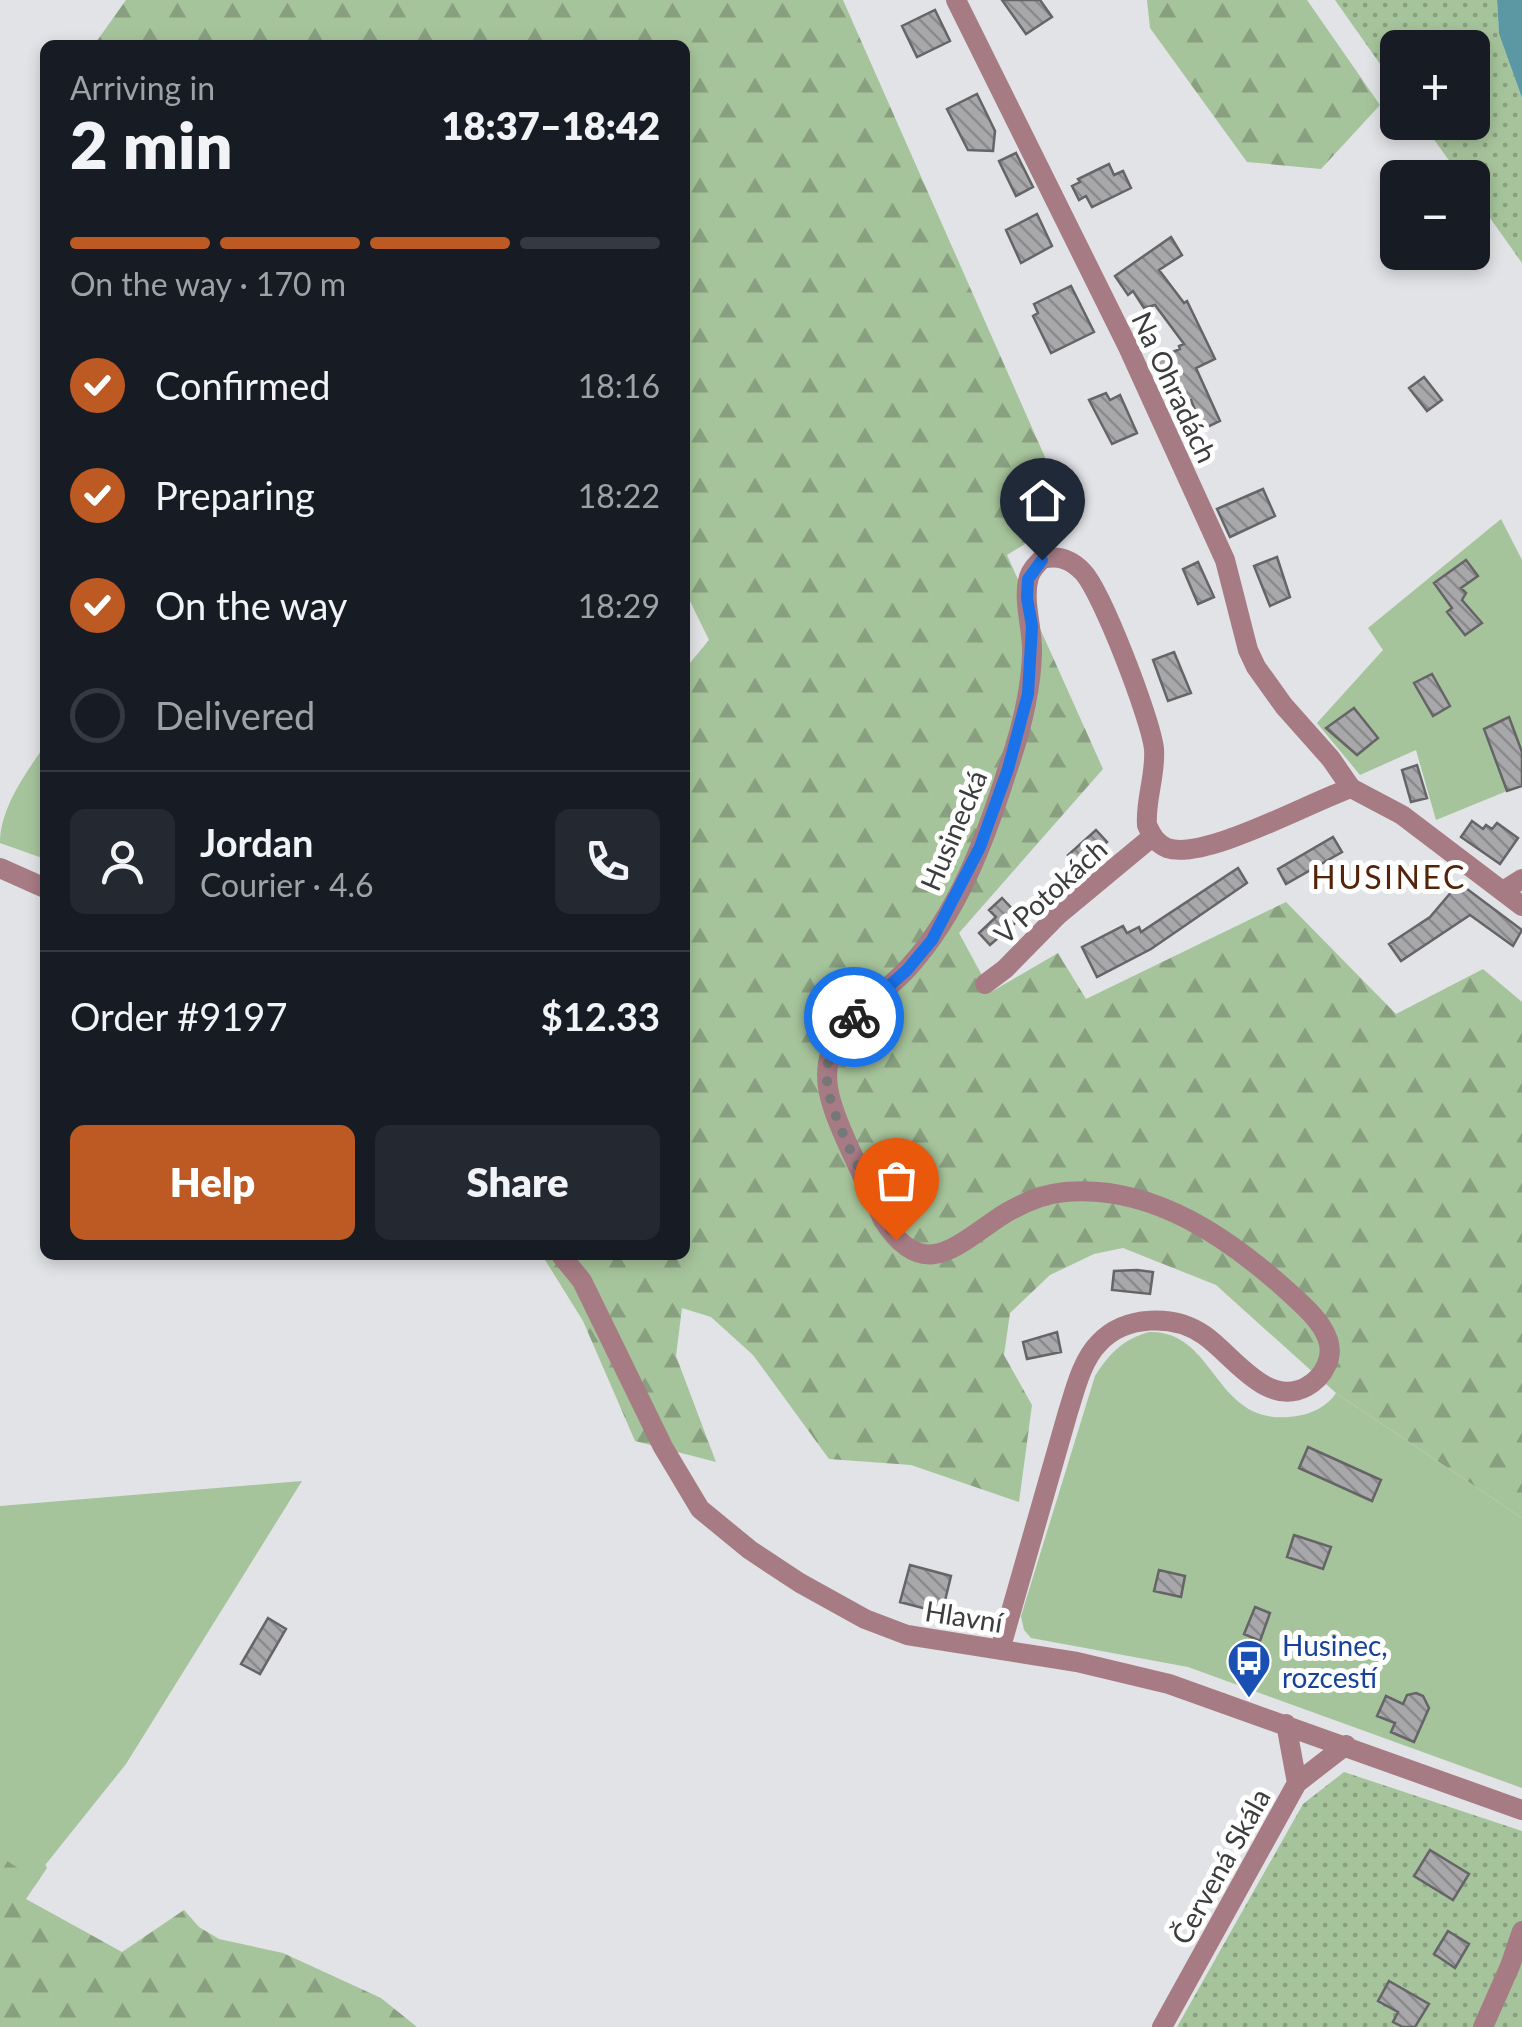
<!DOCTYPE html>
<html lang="en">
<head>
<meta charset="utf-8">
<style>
  body { margin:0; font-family:Lato,sans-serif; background:#242831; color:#f1f3f6; height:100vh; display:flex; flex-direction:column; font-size:38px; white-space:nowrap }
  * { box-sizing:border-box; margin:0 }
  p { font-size:32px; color:#9ea1a6 }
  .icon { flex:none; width:55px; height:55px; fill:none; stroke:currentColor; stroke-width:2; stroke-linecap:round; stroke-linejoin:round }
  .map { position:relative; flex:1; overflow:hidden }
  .sheet { position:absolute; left:40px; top:40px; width:650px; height:1220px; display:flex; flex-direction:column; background:#171b24; border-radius:15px; box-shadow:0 5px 15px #0003 }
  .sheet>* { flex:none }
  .buttons { position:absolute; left:1380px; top:30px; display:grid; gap:20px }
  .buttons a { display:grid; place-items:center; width:110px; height:110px; border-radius:15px; background:#171b24; box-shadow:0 5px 15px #0003; font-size:50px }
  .pin { position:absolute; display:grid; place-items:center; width:85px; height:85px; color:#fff; margin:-102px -42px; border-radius:50% 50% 50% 0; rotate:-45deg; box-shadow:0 0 10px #0007 }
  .pin .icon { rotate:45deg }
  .courier { position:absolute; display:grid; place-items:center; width:100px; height:100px; margin:-50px; border:8px solid #1a73e8; border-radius:50%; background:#fff; color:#222; box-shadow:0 2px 12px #0007 }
  .overview em { font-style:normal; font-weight:800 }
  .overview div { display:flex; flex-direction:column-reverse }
  .overview { display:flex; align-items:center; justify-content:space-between; height:170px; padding:0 30px }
  h1 { font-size:65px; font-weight:800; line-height:75px }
  .bar { display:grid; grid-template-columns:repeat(4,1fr); gap:15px 10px; align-content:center; height:120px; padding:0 30px }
  .bar i { height:12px; border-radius:8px; background:#363941 }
  .bar .selected { background:#bd5a23 }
  .bar p { grid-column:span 4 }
  .line { display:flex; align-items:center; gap:25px; padding:0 30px; border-top:2px solid #363941 }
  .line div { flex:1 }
  .round { display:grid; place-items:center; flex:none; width:105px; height:105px; border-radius:15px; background:#242831 }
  ol { padding:0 30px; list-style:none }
  li { display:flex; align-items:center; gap:30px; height:110px }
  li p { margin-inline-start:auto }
  li .icon { padding:10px; border-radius:50%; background:#bd5a23; color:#fff; stroke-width:4 }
  li:last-child { color:#9ea1a6 }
  li i { width:55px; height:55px; border:5px solid #363941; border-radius:50% }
  .cta { display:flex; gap:20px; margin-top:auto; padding:20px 30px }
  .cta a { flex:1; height:115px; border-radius:15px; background:#bd5a23; color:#fff; font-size:40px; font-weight:800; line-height:115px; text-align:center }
  .cta a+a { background:#242831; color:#f1f3f6 }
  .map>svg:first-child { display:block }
</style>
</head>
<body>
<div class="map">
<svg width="1522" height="2027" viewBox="0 0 1522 2027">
  <defs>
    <pattern id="grass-dots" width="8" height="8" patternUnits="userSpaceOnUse" patternTransform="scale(2.5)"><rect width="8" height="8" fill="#a6c49b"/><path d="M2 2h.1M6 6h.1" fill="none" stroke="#88a080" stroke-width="1.8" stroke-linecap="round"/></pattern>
    <pattern id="forest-firs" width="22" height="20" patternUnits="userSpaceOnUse" patternTransform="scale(2.5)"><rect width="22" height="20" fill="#a6c49b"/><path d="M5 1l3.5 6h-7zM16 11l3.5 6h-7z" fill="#88a080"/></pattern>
    <pattern id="building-back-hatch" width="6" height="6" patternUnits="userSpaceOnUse" patternTransform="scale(2.5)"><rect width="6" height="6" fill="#a8a7aa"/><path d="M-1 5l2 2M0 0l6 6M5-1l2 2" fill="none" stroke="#8a898c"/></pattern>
  </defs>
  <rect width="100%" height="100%" fill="#e1e3e6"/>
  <!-- grass -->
  <path fill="url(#grass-dots)" d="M1335 0H1497L1499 34 1522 98V263L1473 194 1472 178 1461 177 1422 123 1472 122V48H1398L1397 88Z
    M1344 1772 1522 1831V2027H1177L1303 1804Z"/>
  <!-- forest -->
  <path fill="url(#forest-firs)" d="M126 0H843L1071 516 1007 555 1103 769 959 933 991 992 1058 953 1086 999 1286 902 1396 1014 1483 969 1522 1002V1518L1336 1393 1216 1285 1123 1248 1094 1254 1050 1275 1010 1313 1004 1355 1032 1405 1019 1502 911 1465 829 1459 753 1355 711 1317 682 1308 676 1356 716 1462 635 1441 583 1321 542 1255H685V669L709 640 685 591V45H94Z
    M1147 0H1307L1380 105 1321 169 1247 162 1150 28Z
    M0 1817 33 1839 47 1868 26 1899 122 1952 184 1910 199 1927 219 1939 283 1953 381 1998 417 2027H0Z"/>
  <!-- garden -->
  <path fill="#a6c49b" d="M1501 519 1522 560V752L1509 718 1485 729 1507 791 1436 820 1416 750 1360 775 1317 723 1383 650 1368 628Z
    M45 745V859L0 843C0 808 26 773 45 745Z
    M1149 1332C1218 1330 1213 1430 1297 1416 1311 1414 1328 1406 1336 1393L1522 1518V1788L1188 1667 1031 1638 1024 1630 1021 1616 1095 1376C1110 1353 1122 1340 1149 1332Z
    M302 1481 126 1764 34 1879 0 1856V1506Z"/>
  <!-- water -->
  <path fill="#5b98a4" d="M1497 0H1522V98L1499 34Z"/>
  <!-- building -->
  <path fill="url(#building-back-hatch)" stroke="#656467" stroke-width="2.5" d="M1002 0H1040L1052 17 1026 34Z
    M935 10 950 41 917 57 902 26Z
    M977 94 995 131 993 151 968 150 947 109Z
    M1016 153 1033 187 1016 196 999 161Z
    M1109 164 1114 175 1123 171 1131 188 1092 207 1086 196 1079 200 1072 186 1080 182 1078 179Z
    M1037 214 1052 246 1021 263 1006 230Z
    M1171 237 1182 255 1159 270 1184 303 1187 301 1215 359 1196 368 1220 421 1203 429 1191 400 1172 407 1151 361 1180 349 1179 346 1184 344 1155 305 1144 308 1133 291 1128 295 1115 276Z
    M1071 286 1094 332 1051 353 1033 316 1038 313 1034 304Z
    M1424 377 1442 400 1427 411 1409 388Z
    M1106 393 1110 400 1120 395 1137 433 1112 444 1089 400Z
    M1263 489 1275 516 1230 537 1217 509Z
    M1277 557 1290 597 1270 606 1254 566Z
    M1466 560 1478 576 1461 588 1466 593 1462 600 1482 623 1465 635 1447 612 1452 608 1434 583Z
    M1198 562 1214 597 1198 604 1183 569Z
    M1174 652 1191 693 1168 701 1153 660Z
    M1432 674 1450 706 1433 716 1414 683Z
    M1354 708 1378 738 1357 755 1326 728Z
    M1509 717 1522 752V786L1507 791 1484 729Z
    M1417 765 1427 798 1411 802 1402 770Z
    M1472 821 1483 829 1486 825 1492 829 1497 823 1518 838 1500 864 1461 837Z
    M1096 830 1107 842 1079 868 1068 855Z
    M1333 837 1342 852 1286 884 1278 869Z
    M1238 868 1247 883 1151 949 1097 977 1082 947 1123 926 1127 933 1139 927 1141 932Z
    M1459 883 1522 930 1513 946 1470 915 1401 961 1389 944 1430 917Z
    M1002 898 1021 918 990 945 979 933 996 917 989 910Z
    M1137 1270 1153 1272 1150 1294 1112 1290 1114 1271Z
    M1057 1332 1061 1352 1027 1359 1023 1342Z
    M1308 1447 1381 1480 1372 1501 1299 1468Z
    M1294 1535 1331 1547 1323 1569 1287 1557Z
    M910 1565 951 1576 942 1613 900 1602Z
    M1159 1570 1185 1576 1181 1597 1154 1591Z
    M1255 1607 1270 1613 1260 1641 1244 1634Z
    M268 1618 286 1629 260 1674 241 1664Z
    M1416 1693 1423 1696 1429 1708 1414 1742 1391 1732 1395 1723 1377 1716 1386 1696 1403 1704 1407 1695Z
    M1430 1850 1469 1874 1453 1900 1414 1876Z
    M1448 1931 1469 1944 1455 1968 1434 1954Z
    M1389 1981 1429 2004 1415 2027H1403L1393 2022 1398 2012 1378 2001Z"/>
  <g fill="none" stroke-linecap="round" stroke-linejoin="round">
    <!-- minor -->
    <path stroke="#a77b84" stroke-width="20" d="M956 0 1128 347 1225 560 1248 650 1256 667 1284 706 1331 759 1351 788
      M0 868 45 888
      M1503 891 1522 879
      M985 984 1005 969 1058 915 1152 837
      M561 1255 582 1281 663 1447 700 1509 750 1550 800 1583 865 1619 907 1635 1077 1662 1169 1684 1522 1810
      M1000 1650 1068 1412C1075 1390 1082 1360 1099 1343 1125 1315 1174 1314 1204 1335 1232 1354 1266 1408 1306 1387 1315 1382 1322 1375 1326 1366 1340 1339 1312 1313 1293 1296 1231 1239 1153 1184 1065 1192 1042 1194 1020 1204 1001 1216 956 1246 923 1283 883 1220 869 1186 832 1120 828 1087 819 1028 876 1004 909 967 958 913 985 840 1007 771 1020 734 1031 692 1032 653 1033 629 1022 600 1029 577 1031 570 1036 565 1042 559 1058 555 1071 559 1083 572 1102 592 1151 720 1154 749 1156 775 1145 800 1147 825 1152 836 1156 843 1167 848 1204 861 1310 802 1351 788L1402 815 1522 906
      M1297 1783 1346 1745
      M1162 2027 1297 1783 1286 1724
      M1483 2027 1510 1966 1522 1931"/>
  </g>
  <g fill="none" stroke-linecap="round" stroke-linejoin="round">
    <!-- done -->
    <path stroke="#767779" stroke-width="10" stroke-dasharray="0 18" d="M854 1017C835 1034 823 1062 828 1088 834 1124 868 1185 884 1220L896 1240"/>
    <!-- route -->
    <path stroke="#1a73e8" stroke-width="12" d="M854 1017 907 970 932 940 980 847 1008 769 1028 694 1032 626 1027 598 1028 579 1042 560"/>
  </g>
  <!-- icons -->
  <defs>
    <symbol id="bus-pin" viewBox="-11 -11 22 30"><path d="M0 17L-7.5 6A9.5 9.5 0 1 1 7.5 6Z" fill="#1a4fb4" stroke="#fff"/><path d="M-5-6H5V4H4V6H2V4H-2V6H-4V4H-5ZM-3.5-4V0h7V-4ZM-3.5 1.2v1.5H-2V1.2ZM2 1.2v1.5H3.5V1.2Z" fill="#fff"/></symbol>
  </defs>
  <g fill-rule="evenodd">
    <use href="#bus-pin" x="1224" y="1636" width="50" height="68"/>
  </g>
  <g text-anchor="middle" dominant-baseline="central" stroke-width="10" stroke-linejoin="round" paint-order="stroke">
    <!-- street labels -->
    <g font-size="28" fill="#3c3d3e" stroke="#fff">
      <text transform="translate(1175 387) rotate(65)">Na Ohradách</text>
      <text transform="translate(953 830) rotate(-67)">Husinecká</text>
      <text transform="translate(1050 891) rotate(-42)">V Potokách</text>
      <text transform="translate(964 1616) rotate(9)">Hlavní</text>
      <text transform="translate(1220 1866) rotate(-61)">Červená Skála</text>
    </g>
    <!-- transit labels -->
    <g font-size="28" fill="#164399" stroke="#fff" text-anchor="start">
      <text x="1282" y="1645">Husinec,<tspan x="1282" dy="32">rozcestí</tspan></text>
    </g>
    <!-- quarter labels -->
    <g font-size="32" letter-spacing="2.5" fill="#532409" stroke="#fff">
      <text x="1389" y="876">HUSINEC</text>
    </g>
  </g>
</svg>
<div class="buttons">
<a>+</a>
<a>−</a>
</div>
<div class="pin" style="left:896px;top:1240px;background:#ea580c"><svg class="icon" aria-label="bag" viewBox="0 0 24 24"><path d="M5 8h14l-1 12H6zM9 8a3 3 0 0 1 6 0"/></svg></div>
<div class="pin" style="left:1042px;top:560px;background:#1f2937"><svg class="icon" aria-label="home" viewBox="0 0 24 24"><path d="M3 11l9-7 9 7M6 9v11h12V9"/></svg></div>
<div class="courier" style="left:854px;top:1017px"><svg class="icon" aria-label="bike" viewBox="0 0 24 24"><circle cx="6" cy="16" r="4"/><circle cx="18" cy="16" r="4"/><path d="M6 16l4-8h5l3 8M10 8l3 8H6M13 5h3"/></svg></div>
<section class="sheet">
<div class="overview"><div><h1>2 min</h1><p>Arriving in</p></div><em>18:37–18:42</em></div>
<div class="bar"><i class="selected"></i><i class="selected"></i><i class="selected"></i><i></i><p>On the way · 170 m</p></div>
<ol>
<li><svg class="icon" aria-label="check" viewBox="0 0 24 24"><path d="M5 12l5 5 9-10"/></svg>Confirmed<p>18:16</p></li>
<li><svg class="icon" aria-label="check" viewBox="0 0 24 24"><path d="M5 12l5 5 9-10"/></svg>Preparing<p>18:22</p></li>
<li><svg class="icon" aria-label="check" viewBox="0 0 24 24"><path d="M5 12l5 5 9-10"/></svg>On the way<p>18:29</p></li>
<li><i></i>Delivered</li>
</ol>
<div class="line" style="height:180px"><a class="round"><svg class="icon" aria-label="person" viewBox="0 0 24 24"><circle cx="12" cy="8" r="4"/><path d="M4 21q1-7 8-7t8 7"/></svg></a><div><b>Jordan</b><p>Courier · 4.6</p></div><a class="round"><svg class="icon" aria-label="phone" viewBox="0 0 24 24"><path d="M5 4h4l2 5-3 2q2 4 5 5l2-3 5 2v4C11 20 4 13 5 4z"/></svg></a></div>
<div class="line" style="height:130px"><div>Order #9197</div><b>$12.33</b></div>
<div class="cta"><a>Help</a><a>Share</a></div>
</section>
</div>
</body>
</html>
